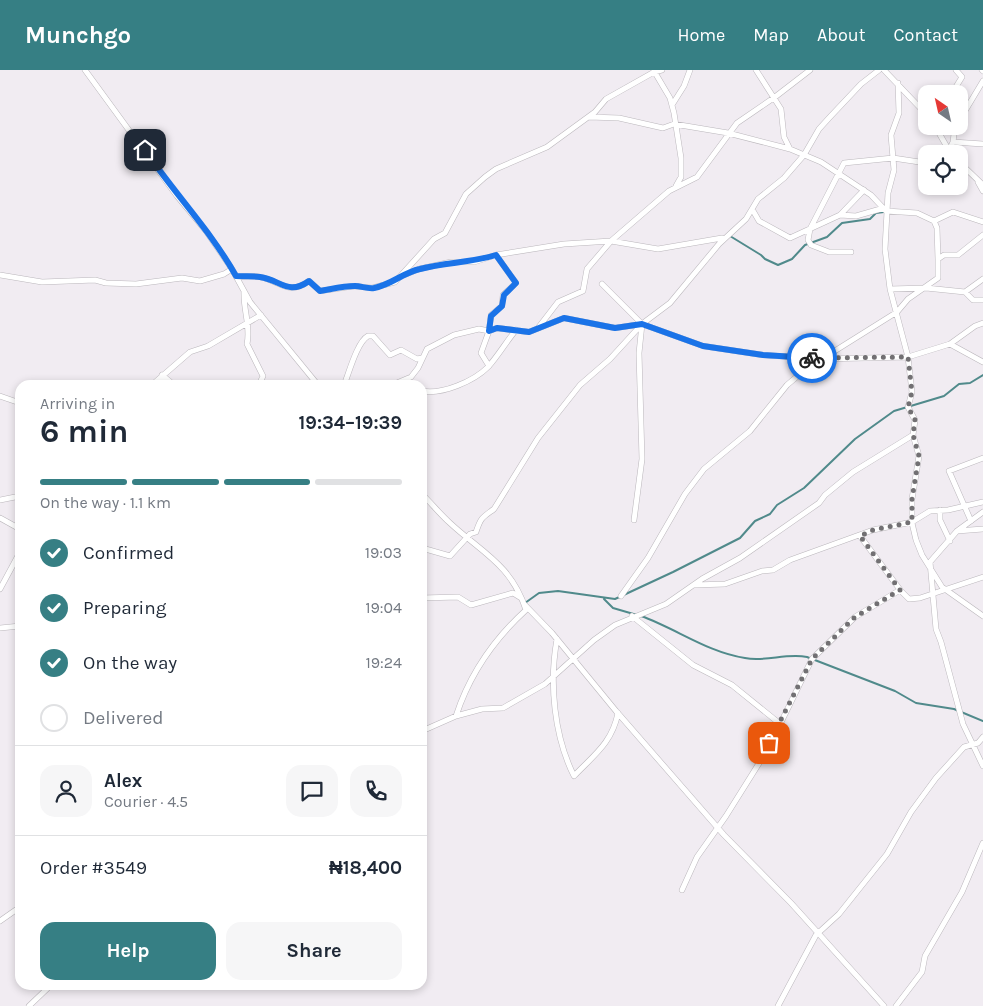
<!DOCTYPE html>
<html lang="en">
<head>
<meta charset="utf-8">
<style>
  body { margin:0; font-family:Karla,sans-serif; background:#f6f6f7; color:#1f2937; height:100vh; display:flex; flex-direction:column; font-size:19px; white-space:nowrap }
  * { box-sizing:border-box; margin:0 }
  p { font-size:16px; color:#747a83 }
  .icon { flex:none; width:28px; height:28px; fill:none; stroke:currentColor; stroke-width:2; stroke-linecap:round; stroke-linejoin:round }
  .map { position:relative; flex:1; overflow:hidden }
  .side { position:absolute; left:15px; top:310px; width:412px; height:610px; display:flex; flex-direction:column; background:#fff; border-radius:15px; box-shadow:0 2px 8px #0003 }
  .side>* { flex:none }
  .needle { width:32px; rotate:326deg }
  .buttons { position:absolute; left:918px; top:15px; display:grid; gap:10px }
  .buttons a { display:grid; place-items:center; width:50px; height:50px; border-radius:10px; background:#fff; box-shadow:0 2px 8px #0003; font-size:25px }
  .pin { position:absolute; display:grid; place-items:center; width:42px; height:42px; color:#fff; margin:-21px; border-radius:10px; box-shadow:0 2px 8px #0006 }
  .courier { position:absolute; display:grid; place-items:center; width:50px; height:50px; margin:-25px; border:4px solid #1a73e8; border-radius:50%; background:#fff; color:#222; box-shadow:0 1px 6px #0007 }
  .summary em { font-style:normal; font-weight:700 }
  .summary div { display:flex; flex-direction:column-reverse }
  .summary { display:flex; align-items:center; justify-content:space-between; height:85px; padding:0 25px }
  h1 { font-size:32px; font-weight:700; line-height:38px }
  .bar { display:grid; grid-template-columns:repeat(4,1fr); gap:8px 5px; align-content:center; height:60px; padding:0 25px }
  .bar i { height:6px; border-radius:4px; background:#e0e1e3 }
  .bar .selected { background:#367f84 }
  .bar p { grid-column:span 4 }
  .line { display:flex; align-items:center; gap:12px; padding:0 25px; border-top:1px solid #e0e1e3 }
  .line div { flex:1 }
  .round { display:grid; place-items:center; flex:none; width:52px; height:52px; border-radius:15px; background:#f6f6f7 }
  ol { padding:0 25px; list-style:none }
  li { display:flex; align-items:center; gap:15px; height:55px }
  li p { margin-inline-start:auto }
  li .icon { padding:5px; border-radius:50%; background:#367f84; color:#fff; stroke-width:4 }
  li:last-child { color:#747a83 }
  li i { width:28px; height:28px; border:2px solid #e0e1e3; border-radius:50% }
  .cta { display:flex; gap:10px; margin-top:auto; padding:10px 25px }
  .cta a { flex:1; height:58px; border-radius:15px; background:#367f84; color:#fff; font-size:20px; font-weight:700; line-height:58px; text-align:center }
  .cta a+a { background:#f6f6f7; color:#1f2937 }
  header { display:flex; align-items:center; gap:30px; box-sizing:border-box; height:70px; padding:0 25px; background:#367f84; color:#fff }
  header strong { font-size:24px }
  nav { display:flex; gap:28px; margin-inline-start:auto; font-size:18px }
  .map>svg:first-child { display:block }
</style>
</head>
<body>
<header>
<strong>Munchgo</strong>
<nav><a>Home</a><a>Map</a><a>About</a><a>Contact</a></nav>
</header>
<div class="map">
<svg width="983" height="936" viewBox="0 0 983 936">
  <rect width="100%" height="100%" fill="#f1ecf2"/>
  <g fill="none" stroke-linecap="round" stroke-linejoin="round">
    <!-- stream -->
    <path stroke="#508a8b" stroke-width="2" d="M730 166 761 185 765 189 778 195 792 189 805 175 827 167 842 153 870 149 876 143 884 142
      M604 529 613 538 637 545
      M525 533 539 523 558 521 615 529 673 502 740 468 755 451 770 444 777 435 804 418 855 369 894 341 944 326 959 314 970 313 983 305
      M641 546C677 559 707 582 745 588 766 592 786 583 807 587L895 621 916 633 954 639 983 651"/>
    <defs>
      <path id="minor" d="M85 0 177 126 206 161 232 199 250 232 318 315
        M756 0 781 39 784 67 790 79 821 92 871 125 886 141 917 143 934 151
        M884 0 926 44
        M982 0 983 1
        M654 1 670 28 674 43 681 88V107L676 116
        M898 13 899 43 891 65 894 100 888 123 885 179 890 219 908 287 912 322 908 337 915 350 913 365 919 386 912 429V453L916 470 922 485 942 517 983 546
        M954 20 962 7 956 0
        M672 35 684 16 690 0
        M589 47 619 48 663 58 674 54 728 63 790 79
        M959 51 983 11
        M935 56 951 84
        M953 72 983 74
        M948 82 953 72 955 56
        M959 92 983 115
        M978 112 983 121
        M752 139 759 151 790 168 840 145 856 146 884 138
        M840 145 864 120
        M851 182H829L811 175 808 170 810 159 844 93 893 88 926 93
        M938 189 937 158 934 151 953 142 983 152
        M0 205 42 212 95 210 106 213 136 214 182 208 200 211 224 204 232 199
        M404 205 419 199 451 192H474L496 185 564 174 611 171 658 179 722 168
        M236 207C244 206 253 206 260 207 281 211 288 226 309 211L320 221 354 216 372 218 395 212 434 169 445 163 466 124 485 107 496 99 547 77 595 42 606 29 654 2 662 0
        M602 214 642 254 639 283 642 389 634 450
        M890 219 926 218 965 222 983 209
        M244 221C243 239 251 257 247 274L263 306 259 315
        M965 222 973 230H983
        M538 258 558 232 583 221 587 199 611 171 669 121 697 107 737 53 775 27 810 0
        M950 274 983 292
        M489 296 481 283 489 261 491 245 502 236 503 225 516 213 496 185
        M162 305 174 315
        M152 315 190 282 208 276 261 245
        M344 315C349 303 357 272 368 266H373L390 285 401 280 417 289 422 288
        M392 315 411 307 418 298 427 279 454 265 479 259 489 261 497 258 529 262 564 248 615 258 642 254 703 276 763 285 822 289 908 287 950 274 975 256 983 253
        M422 321C442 325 474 311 488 297 498 286 506 272 516 260
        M0 326 20 333
        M422 424C432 434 440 444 450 453 481 482 511 494 526 540 493 570 470 603 456 646
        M0 430 20 426
        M940 440V450L950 471
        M983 442 957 461 930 492 936 559 941 572 963 654 983 696
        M0 448 20 459
        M971 451 949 401 983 388
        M957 461 983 459
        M860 466 901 521 909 529 920 528 983 507
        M422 478 450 486 470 464 476 462C481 447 482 448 494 439L538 368 580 315 610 289 642 254 670 233 719 174 746 149 758 129 784 108 804 85 819 59 829 48 861 14 879 0
        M695 515 725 514 762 501 773 500 790 490 873 460 912 452 930 441 948 440 983 432
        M0 519 20 482
        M621 526 648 488 685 424 704 399 750 361 787 315 806 299 897 242 908 229 938 208V189L944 185H958L983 165
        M422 528 458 527 471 535 513 523 521 528
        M524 534 552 563 616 641 724 765 791 833 884 936
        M632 546 693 595 732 615 779 653
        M0 558 20 556
        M557 569C549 613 554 666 574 706 594 685 612 673 618 643
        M422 661 456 646 482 639 503 638 545 614 594 570 615 555 666 534 702 509 740 488 819 433 825 425 853 402 913 365
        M682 820 697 787 726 746 768 679 812 589 855 547 900 520
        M0 851 20 837
        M29 936 51 915
        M778 936 816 865 839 844 887 784 911 742 936 708 964 677 978 673 983 667
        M896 936 922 902 925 886 962 822 983 773"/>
    </defs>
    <!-- minor casing -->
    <use href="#minor" stroke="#bbb7bc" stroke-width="6"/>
    <!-- minor -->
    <use href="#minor" stroke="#fff" stroke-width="5"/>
  </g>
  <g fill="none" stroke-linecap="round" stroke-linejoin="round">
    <!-- done -->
    <path stroke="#727073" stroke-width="5" stroke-dasharray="0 9" d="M769 673 812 589 855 547 900 520 860 466 873 460 912 452V429L919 386 913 365 915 350 908 337 912 322 908 287 812 288"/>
    <!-- route -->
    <path stroke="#1a73e8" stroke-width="6" d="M145 80C174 123 211 161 236 206 243 206 253 206 260 207 281 210 288 226 309 211L320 221C332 219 343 216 355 216 361 216 368 219 374 218 393 214 402 203 420 199 445 192 471 193 496 185L516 213 504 225 502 236 491 246 489 261 497 258 529 262 564 248 615 258 642 254 703 276 763 285 812 288"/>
  </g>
</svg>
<div class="buttons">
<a><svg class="needle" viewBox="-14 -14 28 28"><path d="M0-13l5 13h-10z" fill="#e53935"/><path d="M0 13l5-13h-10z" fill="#747a83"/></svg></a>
<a><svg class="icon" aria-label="locate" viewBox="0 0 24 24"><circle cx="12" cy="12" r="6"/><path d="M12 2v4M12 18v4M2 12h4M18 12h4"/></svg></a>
</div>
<div class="pin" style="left:769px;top:673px;background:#ea580c"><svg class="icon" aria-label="bag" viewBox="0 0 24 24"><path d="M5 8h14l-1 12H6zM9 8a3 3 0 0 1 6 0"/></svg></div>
<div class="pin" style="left:145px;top:80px;background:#1f2937"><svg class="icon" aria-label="home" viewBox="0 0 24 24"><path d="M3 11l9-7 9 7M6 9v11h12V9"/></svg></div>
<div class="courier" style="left:812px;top:288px"><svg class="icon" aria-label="bike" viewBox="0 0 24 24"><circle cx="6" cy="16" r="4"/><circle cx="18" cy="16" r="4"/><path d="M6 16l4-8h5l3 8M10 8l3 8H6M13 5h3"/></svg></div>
<section class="side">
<div class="summary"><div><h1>6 min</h1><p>Arriving in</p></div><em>19:34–19:39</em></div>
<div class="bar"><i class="selected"></i><i class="selected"></i><i class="selected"></i><i></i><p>On the way · 1.1 km</p></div>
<ol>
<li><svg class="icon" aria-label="check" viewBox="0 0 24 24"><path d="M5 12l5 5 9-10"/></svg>Confirmed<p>19:03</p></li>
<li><svg class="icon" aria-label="check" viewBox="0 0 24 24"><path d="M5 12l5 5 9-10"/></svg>Preparing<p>19:04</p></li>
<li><svg class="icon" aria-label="check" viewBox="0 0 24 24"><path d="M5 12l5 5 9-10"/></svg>On the way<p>19:24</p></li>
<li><i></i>Delivered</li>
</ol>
<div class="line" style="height:90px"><a class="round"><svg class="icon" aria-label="person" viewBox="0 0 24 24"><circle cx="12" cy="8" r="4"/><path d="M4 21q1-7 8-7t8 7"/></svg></a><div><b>Alex</b><p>Courier · 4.5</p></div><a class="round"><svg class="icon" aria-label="chat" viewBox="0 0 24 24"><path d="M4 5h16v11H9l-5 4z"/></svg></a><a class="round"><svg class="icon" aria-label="phone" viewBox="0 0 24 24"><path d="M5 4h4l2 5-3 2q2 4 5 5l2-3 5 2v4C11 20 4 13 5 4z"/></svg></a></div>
<div class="line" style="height:65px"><div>Order #3549</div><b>₦18,400</b></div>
<div class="cta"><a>Help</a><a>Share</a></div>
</section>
</div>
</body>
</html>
